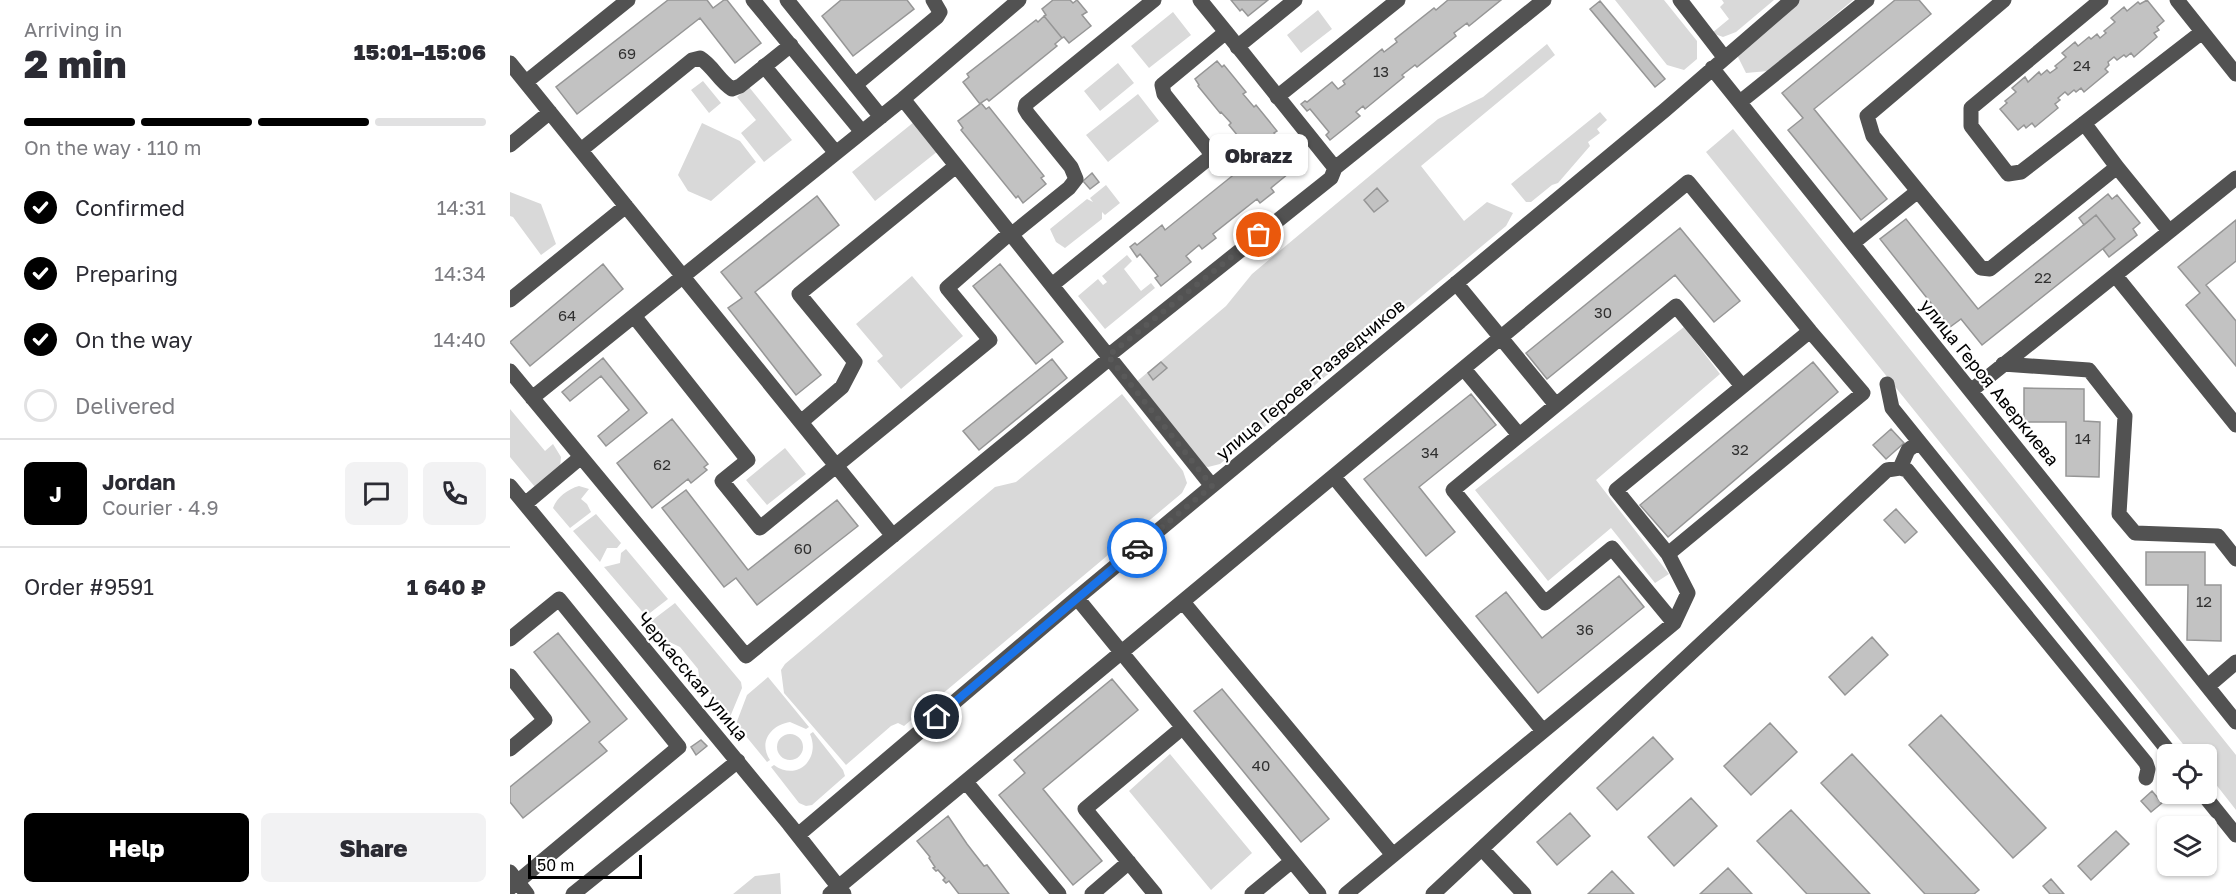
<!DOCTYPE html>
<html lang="en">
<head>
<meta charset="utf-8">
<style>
  body { margin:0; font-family:"Golos Text",sans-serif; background:#f2f2f3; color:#2b2b33; height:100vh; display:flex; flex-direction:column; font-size:22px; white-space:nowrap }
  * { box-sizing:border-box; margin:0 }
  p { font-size:20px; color:#7c7c81 }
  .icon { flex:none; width:33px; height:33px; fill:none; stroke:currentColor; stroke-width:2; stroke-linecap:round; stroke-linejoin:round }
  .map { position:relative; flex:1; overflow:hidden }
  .details { display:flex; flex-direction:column; background:#fff; width:510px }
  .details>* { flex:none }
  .fabs { position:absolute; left:1647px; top:744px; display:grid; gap:12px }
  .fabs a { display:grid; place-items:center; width:60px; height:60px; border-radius:9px; background:#fff; box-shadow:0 2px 4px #0004; font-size:30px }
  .scale { position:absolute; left:18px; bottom:15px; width:114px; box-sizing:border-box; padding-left:6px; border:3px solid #000; border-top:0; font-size:16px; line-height:21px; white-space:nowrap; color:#000; -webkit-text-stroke:4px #fff; paint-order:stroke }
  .pin { position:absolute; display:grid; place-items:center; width:51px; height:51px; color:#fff; margin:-26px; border:3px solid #fff; border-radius:50%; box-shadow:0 2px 6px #0007 }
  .courier { position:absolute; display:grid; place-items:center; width:60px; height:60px; margin:-30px; border:4px solid #1a73e8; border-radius:50%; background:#fff; color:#222; box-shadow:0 2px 8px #0007 }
  .bubble { position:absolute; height:42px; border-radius:9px; background:#fff; box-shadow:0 2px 4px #0004; font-size:20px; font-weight:800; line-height:42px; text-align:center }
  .head em { font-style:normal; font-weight:800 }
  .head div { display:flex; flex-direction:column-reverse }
  .head { display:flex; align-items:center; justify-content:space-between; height:102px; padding:0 24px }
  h1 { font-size:39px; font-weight:800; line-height:45px }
  .bar { display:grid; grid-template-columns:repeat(4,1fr); gap:9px 6px; align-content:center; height:72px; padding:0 24px }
  .bar i { height:8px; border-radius:4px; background:#e1e1e2 }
  .bar .on { background:#000 }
  .bar p { grid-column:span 4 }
  .line { display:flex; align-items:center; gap:15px; padding:0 24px; border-top:2px solid #e1e1e2 }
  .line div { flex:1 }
  .round { display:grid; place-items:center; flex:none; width:63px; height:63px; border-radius:9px; background:#f2f2f3 }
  ol { padding:0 24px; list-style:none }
  li { display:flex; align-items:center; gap:18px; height:66px }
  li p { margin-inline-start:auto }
  li .icon { padding:6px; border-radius:50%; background:#000; color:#fff; stroke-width:4 }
  li:last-child { color:#7c7c81 }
  li i { width:33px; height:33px; border:3px solid #e1e1e2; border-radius:50% }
  .action { display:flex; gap:12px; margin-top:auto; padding:12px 24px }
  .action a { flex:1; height:69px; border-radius:9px; background:#000; color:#fff; font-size:24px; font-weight:800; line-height:69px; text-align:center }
  .action a+a { background:#f2f2f3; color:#2b2b33 }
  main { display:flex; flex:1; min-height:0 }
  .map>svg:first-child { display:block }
</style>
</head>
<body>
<main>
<section class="details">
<div class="head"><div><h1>2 min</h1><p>Arriving in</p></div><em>15:01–15:06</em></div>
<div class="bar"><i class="on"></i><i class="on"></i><i class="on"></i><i></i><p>On the way · 110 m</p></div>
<ol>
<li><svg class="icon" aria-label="check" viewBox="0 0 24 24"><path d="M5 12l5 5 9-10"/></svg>Confirmed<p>14:31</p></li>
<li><svg class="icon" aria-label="check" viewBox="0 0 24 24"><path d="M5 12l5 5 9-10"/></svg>Preparing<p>14:34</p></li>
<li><svg class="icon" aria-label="check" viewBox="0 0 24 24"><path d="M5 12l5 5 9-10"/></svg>On the way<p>14:40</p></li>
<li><i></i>Delivered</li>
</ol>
<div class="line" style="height:108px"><b class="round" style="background:#000;color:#fff">J</b><div><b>Jordan</b><p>Courier · 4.9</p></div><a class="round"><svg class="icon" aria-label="chat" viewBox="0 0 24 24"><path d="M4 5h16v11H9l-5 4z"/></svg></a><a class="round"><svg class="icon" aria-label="phone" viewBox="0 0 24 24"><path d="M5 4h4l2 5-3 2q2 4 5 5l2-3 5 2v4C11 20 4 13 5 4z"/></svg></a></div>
<div class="line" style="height:78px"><div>Order #9591</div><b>1 640 ₽</b></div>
<div class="action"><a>Help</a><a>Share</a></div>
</section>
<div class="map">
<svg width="1726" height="894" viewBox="0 0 1726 894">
  <rect width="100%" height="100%" fill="#fff"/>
  <!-- green -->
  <path fill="#d9d9d9" d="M1105 0H1154L1187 41V59L1174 70 1157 65Z
    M1212 0H1264L1226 32 1213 37 1202 33 1219 19 1210 7 1214 3Z
    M1282 0H1343L1258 71 1236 73 1225 51Z
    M808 10 822 29 791 53 777 35Z
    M663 12 681 35 639 68 621 46Z
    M1037 44 1045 55 911 166 954 221 977 202 1003 213 996 226 710 464 698 467 691 465 625 383 716 306 742 274 928 119 973 97Z
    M608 63 624 83 590 111 574 91Z
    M193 81 211 103 199 113 181 90Z
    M239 87 282 140 254 162 231 133 246 120 227 97Z
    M628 94 649 121 598 162 576 135Z
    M1090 112 1097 120 1087 129 1090 133 1078 142 1080 146 1048 183 1042 185 1021 202H1016L1001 184Z
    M404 122 428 151 365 201 342 172Z
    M192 123 230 141 246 162 201 201 178 191 168 175Z
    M1223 129 1726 755V810L1697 773 1696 754H1681L1196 152Z
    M596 185 610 203 595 215 592 212V219L555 248 546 242 540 229 577 199 583 202 580 198Z
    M0 192 31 204 46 244 31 255 3 217 0 216Z
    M617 255 622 261 614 269 631 291 641 283 645 288 595 329 568 296 588 279 593 285 597 282 592 276Z
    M402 276 453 336 391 389 367 361 373 356 346 324Z
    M1174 327 1210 374 1086 480 1159 574 1145 583 1101 528 1038 581 965 490Z
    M612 394 673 471 677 483 672 493 394 726 388 723 381 726 336 765 274 693 271 670 275 664 485 487 506 482Z
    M0 409 35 451 43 444 51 457 50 467 25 487 0 457Z
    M275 448 296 474 257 505 236 480Z
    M69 486 79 489 71 499 77 504 81 512 60 528 43 508C47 497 58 489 69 486Z
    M86 514 111 543 107 548H97L90 562 63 531Z
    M116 549 158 599 136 616 94 567 110 563 111 553Z
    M165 603 231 682 232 688 220 717 190 682 188 669 170 647 155 640 140 622Z
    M258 677 299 727 296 729 280 722C261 725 248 742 260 760L257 762 226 724 237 695Z
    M303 732 333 770 335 776 302 805 296 806 289 803 261 767 264 765C287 782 311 759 300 734Z
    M267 747a13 13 0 1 1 26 0a13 13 0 1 1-26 0Z
    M660 754 742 853 701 890 619 791Z
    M270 873 271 894H223L245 876Z"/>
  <!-- building -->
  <path fill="#c2c2c2" stroke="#969696" stroke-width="1.5" d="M158 0H197L203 8 214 0H217L251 43 225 63 190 18 67 114 46 87Z
    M331 0H397L404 9 343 56 312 16Z
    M543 0H560L563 3 567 0 577 12 572 15 581 26 559 43 554 37 552 38 534 16 536 15 532 9Z
    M721 0H758L738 16 732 9 730 11Z
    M938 0H991L959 26 957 23 944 33 946 36 907 67 905 65 892 75 894 77 855 109 853 106 846 112 850 116 820 140 816 135 819 132 800 109 797 111 791 104 795 101 797 102 822 82 828 89 835 84 833 81 872 49 874 52 887 42 885 39 924 8 926 10Z
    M1385 0H1409L1421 14 1304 109 1377 199 1351 220 1278 130 1293 118 1272 93Z
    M1637 0 1654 21 1647 27 1649 30 1644 33 1647 37 1624 57 1621 53 1616 57 1614 55 1607 60 1604 57 1598 62 1599 65 1595 69 1598 72 1574 92 1571 88 1566 92 1564 90 1558 95 1555 92 1548 98 1550 100 1545 104 1548 108 1525 127 1522 123 1516 128 1514 125 1508 130 1490 109 1497 103 1495 101 1506 92 1502 88 1515 77 1518 82 1529 72 1531 75 1537 70 1540 73 1547 68 1545 66 1556 57 1552 53 1565 42 1568 46 1579 37 1581 39 1587 34 1590 38 1596 33 1594 31 1605 22 1601 18 1614 7 1617 11 1628 2 1630 4Z
    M1090 1 1155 79 1145 87 1080 9Z
    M534 16 552 38 545 44 547 46 479 101 477 99 471 103 476 109 479 107 534 176 531 178 536 184 513 203 508 196 506 198 451 130 453 128 448 121 470 104 453 82 459 77 457 74 526 20 528 22Z
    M707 61 712 67 714 65 736 92 733 94 744 107 746 105 767 131 764 133 769 139 757 148 778 174 761 188 764 192 750 203 747 199 703 234 706 238 692 249 689 245 676 256 681 262 651 286 645 278 648 276 630 254 627 257 620 247 625 243 627 245 652 225 655 230 747 156 742 151 741 152 719 125 721 123 711 112 710 113 688 86 689 85 685 79Z
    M582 173 589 182 580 189 573 181Z
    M867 188 878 201 864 212 854 200Z
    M1598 194 1602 199 1607 195 1630 223 1623 229 1627 235 1599 257 1593 249 1605 239 1586 215 1574 225 1569 218Z
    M307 196 329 225 245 292 311 375 286 395 218 308 232 298 211 272Z
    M1586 215 1605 239 1472 345 1451 319 1440 327 1370 239 1396 219 1468 309Z
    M1726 220V261L1696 285 1726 321V366L1676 305 1690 293 1668 267Z
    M1170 228 1230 301 1204 322 1165 275 1037 379 1016 353Z
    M93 264 113 289 20 366 0 342Z
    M490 264 553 342 526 364 463 286Z
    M93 358 137 413 96 446 88 436 119 410 91 376 60 401 52 392Z
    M542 359 557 378 469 450 453 431Z
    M651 362 657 368 643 380 638 373Z
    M1303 362 1328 392 1158 537 1130 505Z
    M1514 388 1574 389V421L1590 422 1589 477 1556 476V422H1514Z
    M961 394 986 425 909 487 945 532 916 556 854 479Z
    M162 419 198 464 194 467 197 470 181 483 178 479 142 508 107 463Z
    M1381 429 1394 443 1376 459 1363 445Z
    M176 490 238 570 327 500 348 526 247 605 226 578 214 587 152 508Z
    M1386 509 1407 532 1395 543 1374 520Z
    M1636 552H1695V585H1711V641L1677 640 1678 585H1636Z
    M1109 576 1134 607 1028 693 966 616 996 592 1032 638Z
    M48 633 117 719 89 742 97 751 13 818 0 802V787L80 722 24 652Z
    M1362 637 1378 655 1335 695 1319 677Z
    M602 679 628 710 533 789 592 861 563 885 489 795 515 773 504 760Z
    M712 689 819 819 791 842 684 711Z
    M1431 715 1536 828 1503 858 1399 745Z
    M1260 723 1287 752 1241 795 1214 766Z
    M1143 737 1163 759 1107 810 1087 788Z
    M191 740 197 746 186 755 181 747Z
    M1342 754 1469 890 1464 894H1415L1311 783Z
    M1642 791 1652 803 1641 812 1631 801Z
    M1181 798 1207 826 1164 866 1138 837Z
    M1281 810 1360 894H1297L1247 841Z
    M1060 813 1080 836 1047 865 1027 842Z
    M438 816 457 844 474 866 477 865 499 894H449L439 881 436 883 433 880 435 878 428 870 426 871 423 868 425 867 419 858 420 857 407 841Z
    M1606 831 1619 844 1581 880 1568 866Z
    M1218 868 1242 894H1190Z
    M1102 871 1124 894H1078Z
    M1541 879 1554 894H1540L1533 886Z"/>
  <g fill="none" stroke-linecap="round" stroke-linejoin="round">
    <!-- minor -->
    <path stroke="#525252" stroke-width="15" d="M243 0 352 132
      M277 0 371 117
      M690 0 716 32
      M1170 0 1214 57
      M1591 0 1461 108V126L1498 174 1511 172 1692 32
      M1667 0 1726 74
      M727 47 785 0
      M0 63 383 536
      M254 66 326 153
      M1202 68 1726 722
      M16 82 118 0
      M345 85 427 17 430 12 423 0
      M767 97 888 0
      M393 99 702 486
      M1230 102 1357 0
      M1574 123 1607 167
      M0 145 40 112
      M71 150 182 60 190 58C203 66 209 81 222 89L230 86 281 45
      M825 168 1034 0
      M1408 191 1363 136 1357 116 1494 0
      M501 235 559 188 566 179 561 167 518 114 515 109 516 104 644 0
      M1343 243 1408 191 1471 268 1480 269 1607 167 1659 231
      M1605 275 1726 425
      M946 283 1046 405
      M542 285 699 158 700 153 697 148 654 94 652 85 716 32 825 168 821 178 598 356
      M0 300 116 206
      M124 316 238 460 212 481 250 528 480 340 437 288 500 233
      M1493 364 1579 370 1615 416 1609 514 1625 533 1708 536 1726 559
      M954 369 1009 435
      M0 371 236 656 600 358
      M1377 384 1382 408 1661 754
      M1462 390 1726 178
      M22 398 393 99 509 0
      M291 422 332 387 345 362 289 294 446 166
      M1390 468 1398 450 1409 442
      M824 477 1033 731
      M0 486 279 824 334 894
      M15 504 71 457
      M567 598 809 894
      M673 602 883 855
      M1164 623 1102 548 1035 603 943 490 1166 306 1232 386
      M0 639 49 599 169 747 0 888
      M0 676 35 720 0 749
      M1698 686 1726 662
      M456 782 549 894
      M1693 794 1726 835
      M288 835 567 598 1155 110 1282 0
      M972 849 1014 894
      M0 872 17 894
      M63 894 228 761
      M320 894 1178 182 1300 331
      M582 894 619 862
      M645 894 575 809 672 728
      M742 894 782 861
      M836 894 1164 623 1178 593 1158 554 1106 490 1300 331 1353 393 1158 554
      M923 894 1377 470 1390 468 1397 470 1636 763 1638 769 1636 778"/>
  </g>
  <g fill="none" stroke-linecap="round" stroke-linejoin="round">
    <!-- done -->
    <path stroke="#595959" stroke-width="6" stroke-dasharray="0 10.8" d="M627 548 702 486 598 356 749 235"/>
    <!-- route -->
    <path stroke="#1a73e8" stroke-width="8" d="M427 717 627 548"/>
  </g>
  <g text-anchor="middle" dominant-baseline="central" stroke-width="4.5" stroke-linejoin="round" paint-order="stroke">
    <!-- number labels -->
    <g font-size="15" fill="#303030">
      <text x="117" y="53">69</text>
      <text x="1572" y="65">24</text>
      <text x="871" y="71">13</text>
      <text x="1533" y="277">22</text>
      <text x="1093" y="312">30</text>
      <text x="57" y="315">64</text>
      <text x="1573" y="438">14</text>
      <text x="1230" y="449">32</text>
      <text x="920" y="452">34</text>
      <text x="152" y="464">62</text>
      <text x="293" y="548">60</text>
      <text x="1694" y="601">12</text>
      <text x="1075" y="629">36</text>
      <text x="751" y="765">40</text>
    </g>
    <!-- street labels -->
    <g font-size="18" fill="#000" stroke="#fff">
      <text transform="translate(800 379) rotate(-40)">улица Героев-Разведчиков</text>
      <text transform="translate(1480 382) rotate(51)">улица Героя Аверкиева</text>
      <text transform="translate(183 676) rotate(50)">Черкасская улица</text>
    </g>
  </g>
</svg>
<div class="fabs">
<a><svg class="icon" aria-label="locate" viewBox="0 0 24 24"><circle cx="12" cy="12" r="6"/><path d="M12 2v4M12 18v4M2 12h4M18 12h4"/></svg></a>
<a><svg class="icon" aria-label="layers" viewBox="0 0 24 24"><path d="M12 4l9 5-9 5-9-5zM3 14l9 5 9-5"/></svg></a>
</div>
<div class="scale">50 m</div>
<div class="pin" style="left:749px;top:235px;background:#ea580c"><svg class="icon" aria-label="bag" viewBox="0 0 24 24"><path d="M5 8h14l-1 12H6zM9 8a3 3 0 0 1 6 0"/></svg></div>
<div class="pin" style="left:427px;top:717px;background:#1f2937"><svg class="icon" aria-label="home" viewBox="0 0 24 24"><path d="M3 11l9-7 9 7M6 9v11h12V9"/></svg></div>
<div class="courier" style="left:627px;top:548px"><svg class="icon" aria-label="car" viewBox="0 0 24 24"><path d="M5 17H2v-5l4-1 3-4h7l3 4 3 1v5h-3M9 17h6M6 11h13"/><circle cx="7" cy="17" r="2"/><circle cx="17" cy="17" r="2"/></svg></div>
<div class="bubble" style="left:699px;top:134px;width:99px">Obrazz</div>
</div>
</main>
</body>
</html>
